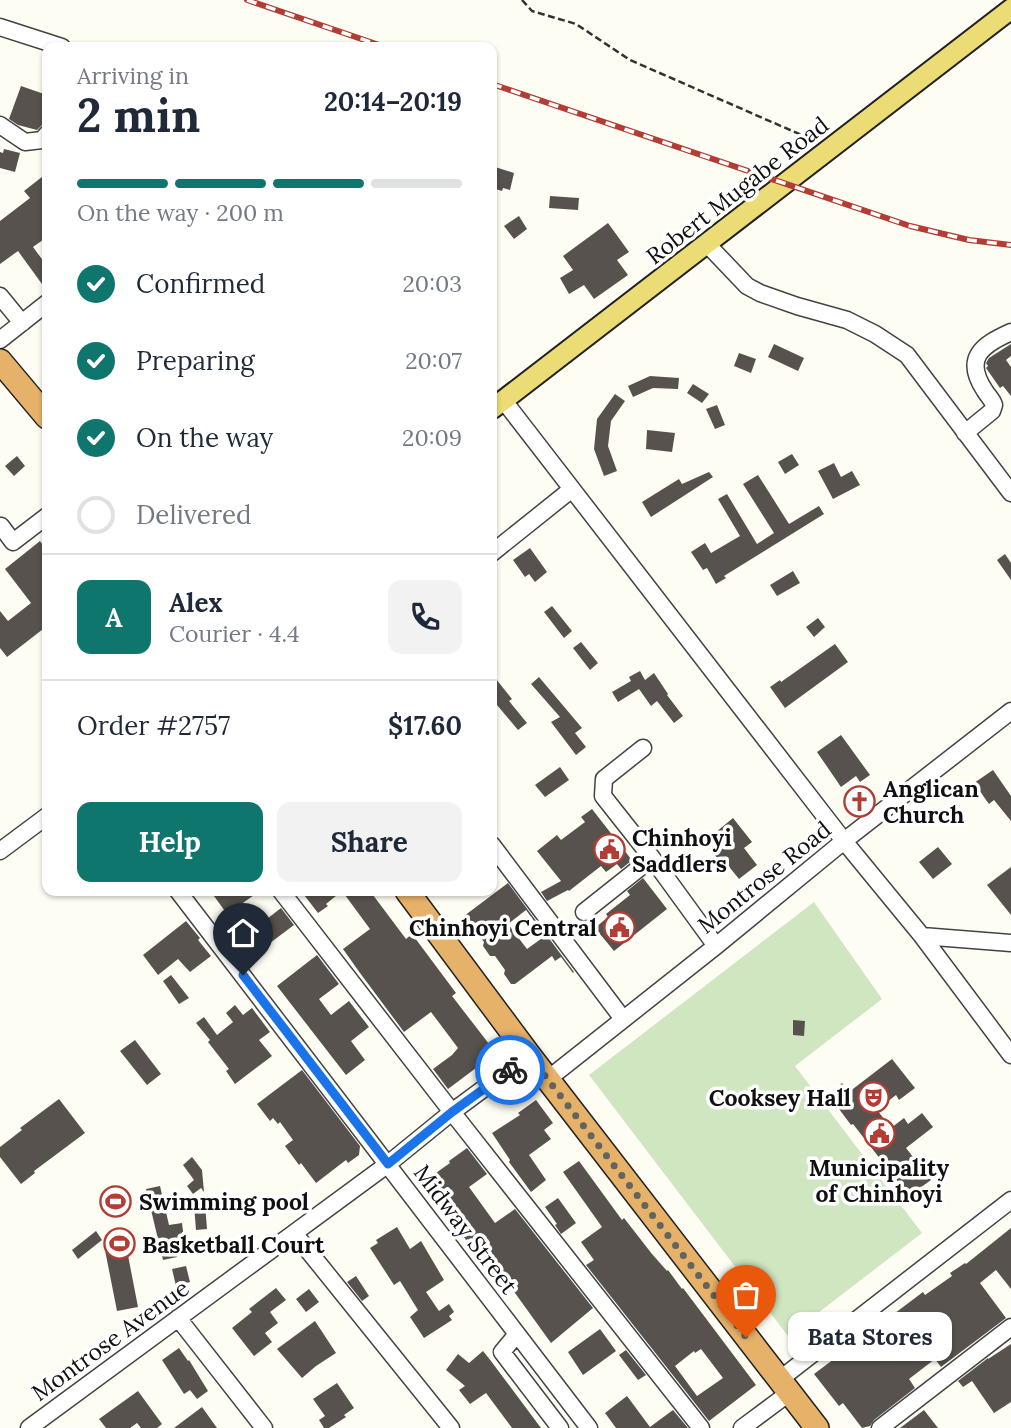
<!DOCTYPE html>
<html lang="en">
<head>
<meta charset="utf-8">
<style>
  body { margin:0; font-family:Lora,serif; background:#f2f2f3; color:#1f2937; height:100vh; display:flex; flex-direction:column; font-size:26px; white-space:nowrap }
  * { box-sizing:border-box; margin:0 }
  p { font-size:23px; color:#747a83 }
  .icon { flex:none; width:38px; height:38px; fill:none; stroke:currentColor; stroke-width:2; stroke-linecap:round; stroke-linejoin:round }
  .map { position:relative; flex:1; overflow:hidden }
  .details { position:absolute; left:42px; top:42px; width:455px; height:854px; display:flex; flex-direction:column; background:#fff; border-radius:14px; box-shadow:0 2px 5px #0004 }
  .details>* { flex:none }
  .pin { position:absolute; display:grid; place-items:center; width:60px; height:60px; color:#fff; margin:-72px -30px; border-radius:50% 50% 50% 0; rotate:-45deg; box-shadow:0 0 7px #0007 }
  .pin .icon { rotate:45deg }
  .courier { position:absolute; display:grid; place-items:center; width:70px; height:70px; margin:-35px; border:5px solid #1a73e8; border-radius:50%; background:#fff; color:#222; box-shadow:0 2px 9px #0007 }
  .bubble { position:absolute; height:49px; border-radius:14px; background:#fff; box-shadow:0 2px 5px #0004; font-size:23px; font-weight:700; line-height:49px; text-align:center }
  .head em { font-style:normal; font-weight:700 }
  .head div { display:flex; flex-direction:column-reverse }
  .head { display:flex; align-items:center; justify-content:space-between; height:119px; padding:0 35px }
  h1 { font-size:46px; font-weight:700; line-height:52px }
  .bar { display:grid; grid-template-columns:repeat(4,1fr); gap:10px 7px; align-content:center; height:84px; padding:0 35px }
  .bar i { height:9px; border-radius:5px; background:#e0e1e3 }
  .bar .current { background:#0f766e }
  .bar p { grid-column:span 4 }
  .line { display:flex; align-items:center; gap:18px; padding:0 35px; border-top:2px solid #e0e1e3 }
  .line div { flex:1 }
  .round { display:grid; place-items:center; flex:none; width:74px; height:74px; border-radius:14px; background:#f2f2f3 }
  ol { padding:0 35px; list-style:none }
  li { display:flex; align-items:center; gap:21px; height:77px }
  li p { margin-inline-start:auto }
  li .icon { padding:7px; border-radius:50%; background:#0f766e; color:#fff; stroke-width:4 }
  li:last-child { color:#747a83 }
  li i { width:38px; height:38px; border:4px solid #e0e1e3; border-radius:50% }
  .primary-button { display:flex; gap:14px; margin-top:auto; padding:14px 35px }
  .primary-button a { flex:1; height:80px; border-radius:14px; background:#0f766e; color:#fff; font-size:28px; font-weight:700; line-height:80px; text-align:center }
  .primary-button a+a { background:#f2f2f3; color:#1f2937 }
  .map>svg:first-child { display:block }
</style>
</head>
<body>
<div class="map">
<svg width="1011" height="1428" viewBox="0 0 1011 1428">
  <rect width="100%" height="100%" fill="#fefdf4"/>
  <!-- green -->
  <path fill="#cfe6c0" d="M814 902 882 999 795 1066 922 1233 788 1336 589 1075Z"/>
  <!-- building -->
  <path fill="#57524d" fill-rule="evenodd" d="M21 86 47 95V124H43L37 130 18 125 9 119Z
    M4 149 20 153 15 172 0 168V152L3 153Z
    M492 166 514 173 510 190 503 188 502 191 492 188Z
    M47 173V227L42 231 47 237 33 247 47 266V291L18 251 0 264V221L30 198 24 191Z
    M550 196 579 198 578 210 549 208Z
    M519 216 527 229 514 239 504 226Z
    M608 223 629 252 617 260 628 275 594 299 584 285 569 294 560 278 573 270 563 256Z
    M774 344 804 358 798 371 768 357Z
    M1011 344V356L1006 360 1011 367V396L1003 386 1000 388 986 368 988 366 986 363 989 358Z
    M739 353 756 359 751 373 734 366Z
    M650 376 679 378 678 389 653 388 633 397 628 386Z
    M693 384 709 394 702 403 687 393Z
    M615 394 625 401 611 421 608 446 617 471 604 476 594 449 597 419Z
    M717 405 725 425 715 429 706 409Z
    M647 430 675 433 672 452 646 449Z
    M792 454 799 465 785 474 778 462Z
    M17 456 25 466 14 476 5 466Z
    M834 463 841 477 852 471 860 485 833 499 818 471Z
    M709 472 713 477 651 517 642 502 679 479 682 484Z
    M758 475 789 524 819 506 824 514 724 576 726 578 716 584 707 568 703 570 691 552 705 543 711 553 740 536 718 499 727 494 757 544 774 533 743 484Z
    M40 541 47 551V626L7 657 0 648V611L8 621 31 603 5 569Z
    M530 548 547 572 535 582 529 574 525 577 513 560Z
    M1005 554 1011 563V580L997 560Z
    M793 571 800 583 777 596 770 585Z
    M552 606 572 631 564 638 544 612Z
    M818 618 825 627 814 637 806 627Z
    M581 642 598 663 590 670 573 648Z
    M835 644 848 662 785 708 770 687 780 680 781 682Z
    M640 671 645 680 654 673 668 694 667 695 683 716 674 723 657 701 651 706 639 689 618 702 612 692 631 681 629 677Z
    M492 674 512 699 509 701 527 723 518 730 492 699Z
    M539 677 582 728 575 733 586 747 576 755 551 722 560 717 531 684Z
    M841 735 870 775 860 782 856 776 841 787 817 752Z
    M560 767 569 780 545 797 535 785Z
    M993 770 1011 796V821L994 800 989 804 974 783Z
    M592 809 631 859 629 861 630 862 621 869 617 864 606 872 601 866 569 891 568 890 547 901 541 892 561 881 537 851 557 835 561 840 585 822 581 817Z
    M733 818 752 842 744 848 757 865 739 879 726 863 723 865 704 842Z
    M938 847 952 864 933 879 919 862Z
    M1011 867V915L987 885Z
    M643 878 667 909 614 951 595 928 608 917 606 914 630 895 627 891Z
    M508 883 574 972 573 973 561 957 555 961 552 956 515 984H511L504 974 505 970 495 956H490L483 946 484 942 464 916ZM526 910 545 936 527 949 508 924Z
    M222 891H260L227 914 214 896Z
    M301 891H370L406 939 412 934 456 993 452 996 496 1053 448 1089 433 1069 452 1055 458 1048 431 1012 404 1032 360 973 343 949 370 929 342 891 326 904 328 906 318 913Z
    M281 908 294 925 254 955 238 935 252 925 254 929Z
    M186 921 200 938 198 940 211 956 190 972 178 959 158 975 143 955Z
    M317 955 339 984 319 999 331 1015 349 1001 369 1027 351 1041 365 1060 346 1075 277 986Z
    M171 975 189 998 179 1004 163 981Z
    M235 1005 243 1015 252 1008 270 1032 259 1040 272 1056 235 1084 226 1071 229 1069 208 1042 210 1040 196 1023 204 1017 217 1035 233 1022 226 1013Z
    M793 1020 805 1021 804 1036 793 1035Z
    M135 1040 161 1074 147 1085 120 1051Z
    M892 1059 915 1088 899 1100 896 1095 877 1110 891 1128 904 1118 908 1124 922 1113 933 1127 906 1148 931 1180 909 1196 853 1124 851 1125 836 1105 840 1103 832 1092 842 1083 849 1092Z
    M302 1070 360 1146 359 1155 348 1163 346 1160 316 1183 301 1163 299 1165 285 1146 293 1140 280 1122 278 1124 273 1118 270 1121 257 1104Z
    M59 1099 85 1133 34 1171 35 1173 21 1184 0 1157V1147L22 1130 20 1128Z
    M536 1100 553 1123 544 1130 551 1139 529 1155 546 1180 531 1192 509 1162 510 1160 492 1133 520 1115 518 1113Z
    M467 1148 487 1174 469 1187 495 1223 515 1209 593 1308 551 1343 492 1261 487 1265 468 1239 466 1240 426 1180 450 1163 449 1161Z
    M192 1157 202 1170 204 1192 201 1188 193 1194 187 1186 194 1180 183 1165Z
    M579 1161 622 1220 624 1218 652 1254 667 1271 668 1270 682 1289 683 1288 756 1385 709 1421 586 1265 594 1260 581 1242 602 1227 563 1172ZM701 1349 723 1378 697 1396 675 1366 694 1351 695 1353Z
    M160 1186 169 1225 182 1223 184 1239 173 1240 177 1257 163 1260 146 1189Z
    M223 1205a7 7 0 1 1 14 0a7 7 0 1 1-14 0Z
    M558 1198 576 1223 561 1234 555 1225 557 1224 545 1207Z
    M205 1204 207 1229 196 1230 194 1205Z
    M397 1227 410 1249 421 1241 444 1280 426 1292 439 1311 449 1304 454 1312 449 1316 452 1320 424 1338 410 1317 418 1310 400 1281 394 1285 370 1248 378 1243 376 1240Z
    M1011 1228V1289L996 1270 980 1283 1006 1318 941 1367 935 1359 909 1379 915 1388 874 1420 870 1426 862 1428 843 1403 839 1406 814 1374 923 1292 925 1295 952 1276 950 1273 965 1263 966 1264Z
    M96 1231 102 1240 78 1259 72 1250Z
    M126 1245 138 1307 117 1311 105 1250Z
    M186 1266 190 1282 176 1286 172 1269Z
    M356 1276 369 1296 362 1301 347 1282Z
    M276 1288 286 1300 270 1312 278 1323 265 1333 272 1342 254 1356 232 1328 252 1312 249 1309Z
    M309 1289 319 1302 306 1312 296 1299Z
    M315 1321 336 1353 316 1366 302 1378 277 1349Z
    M600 1329 616 1351 583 1375 568 1352Z
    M1011 1344V1402L994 1413 972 1381 963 1387 958 1381 988 1358V1359Z
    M179 1348 188 1361 189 1360 208 1391 197 1399 190 1390 184 1394 162 1360Z
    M626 1350 646 1375 638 1380 619 1355Z
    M483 1351 491 1361 541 1428H512L486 1393 470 1404 459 1390 465 1386 446 1370 458 1354 469 1363Z
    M337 1383 354 1408 344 1415 346 1417 329 1428H324L319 1420 325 1416 313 1399Z
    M138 1391 162 1424 157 1428H141L137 1423 130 1428H106L99 1419Z
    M627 1396 650 1427 673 1410 688 1428H616L605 1413Z
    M202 1407 217 1428H174Z
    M924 1410 938 1428H900Z"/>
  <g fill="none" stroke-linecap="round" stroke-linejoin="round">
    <defs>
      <path id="minor" d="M0 27 62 47
        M0 125 25 142 42 140 47 134
        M707 244 747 286 760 293 797 306 847 320 875 334 907 355 1011 493
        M0 296 22 323
        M0 340 47 303
        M504 401 844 841 922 936 1011 1055
        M965 433 992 411 994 405C992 399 988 396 985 391 963 358 982 345 1011 332
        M1 526 13 542 47 516
        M492 553 572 489
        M643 748 604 779 603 796 652 858 716 946
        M492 845 623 1019
        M0 851 47 816
        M178 891 589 1428
        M281 891 452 1112 701 1428
        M584 912 652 858
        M922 936 1011 943
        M548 1079 716 946 844 841 1011 711
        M294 1233 451 1428
        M178 1318 264 1428
        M517 1334 502 1352 560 1428
        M779 1380 1011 1200
        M29 1428 388 1164 452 1112 529 1055
        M742 1428 789 1393
        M880 1428 1011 1327"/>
      <path id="major" d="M492 409 1011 9"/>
      <path id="highway" d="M0 361 47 417
        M407 891 529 1055 817 1428"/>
    </defs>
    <!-- minor casing -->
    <use href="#minor" stroke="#434343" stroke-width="19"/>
    <!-- major casing -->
    <use href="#major" stroke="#212121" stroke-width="23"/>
    <!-- highway casing -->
    <use href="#highway" stroke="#212121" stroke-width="26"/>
    <!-- path -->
    <path stroke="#323232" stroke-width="2.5" stroke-dasharray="7 3.5" stroke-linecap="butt" d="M522 0 532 11 576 24 630 60 813 140"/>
    <!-- minor -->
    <use href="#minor" stroke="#fff" stroke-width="16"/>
    <!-- major -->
    <use href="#major" stroke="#ebdc76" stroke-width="19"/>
    <!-- highway -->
    <use href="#highway" stroke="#e6b169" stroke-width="23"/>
    <defs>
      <path id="rail" d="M247 0 385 47
        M492 84 910 226 969 240 1011 245"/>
    </defs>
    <!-- rail casing -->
    <use href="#rail" stroke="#b33d34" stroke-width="6"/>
    <!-- rail -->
    <use href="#rail" stroke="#fff" stroke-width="3.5" stroke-dasharray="10" stroke-linecap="butt"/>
  </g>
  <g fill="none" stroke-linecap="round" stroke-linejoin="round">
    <!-- done -->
    <path stroke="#636360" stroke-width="7" stroke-dasharray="0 12.6" d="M510 1070 529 1055 746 1337"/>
    <!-- route -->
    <path stroke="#1a73e8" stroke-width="9" d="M243 975 388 1164 452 1112 510 1070"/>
  </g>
  <!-- icons -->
  <defs>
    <symbol id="church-ring" viewBox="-11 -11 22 22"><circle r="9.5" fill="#fff" stroke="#b33d34" stroke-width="1.5"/><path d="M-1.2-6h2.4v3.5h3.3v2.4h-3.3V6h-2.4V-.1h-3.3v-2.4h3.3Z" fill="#b33d34"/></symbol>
    <symbol id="civic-ring" viewBox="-11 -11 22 22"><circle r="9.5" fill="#fff" stroke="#b33d34" stroke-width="1.5"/><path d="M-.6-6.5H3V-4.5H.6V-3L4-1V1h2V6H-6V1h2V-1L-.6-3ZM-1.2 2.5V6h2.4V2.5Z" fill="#b33d34"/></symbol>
    <symbol id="theatre-ring" viewBox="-11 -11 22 22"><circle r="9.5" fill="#fff" stroke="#b33d34" stroke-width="1.5"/><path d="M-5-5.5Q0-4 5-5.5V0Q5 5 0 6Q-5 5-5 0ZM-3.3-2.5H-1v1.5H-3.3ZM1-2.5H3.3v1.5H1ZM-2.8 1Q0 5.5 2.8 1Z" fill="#b33d34"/></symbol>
    <symbol id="stadium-ring" viewBox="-11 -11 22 22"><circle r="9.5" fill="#fff" stroke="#b33d34" stroke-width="1.5"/><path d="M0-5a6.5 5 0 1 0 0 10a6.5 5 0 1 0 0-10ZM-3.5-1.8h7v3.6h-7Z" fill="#b33d34"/></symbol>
  </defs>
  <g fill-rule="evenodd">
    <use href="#church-ring" x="842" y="784" width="35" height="35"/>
    <use href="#civic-ring" x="592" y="832" width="35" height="35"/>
    <use href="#civic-ring" x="602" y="910" width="35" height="35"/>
    <use href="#theatre-ring" x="856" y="1080" width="35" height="35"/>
    <use href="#civic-ring" x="862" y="1116" width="35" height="35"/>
    <use href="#stadium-ring" x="98" y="1184" width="35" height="35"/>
    <use href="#stadium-ring" x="102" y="1226" width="35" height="35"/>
  </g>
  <g text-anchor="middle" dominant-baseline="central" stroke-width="7" stroke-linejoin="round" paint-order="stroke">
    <!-- street labels -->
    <g font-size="23" fill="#101010" stroke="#fff">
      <text transform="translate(737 190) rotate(-38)">Robert Mugabe Road</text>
      <text transform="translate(764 877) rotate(-39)">Montrose Road</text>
      <text transform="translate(466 1229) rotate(53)">Midway Street</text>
      <text transform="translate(110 1340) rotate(-36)">Montrose Avenue</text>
    </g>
    <!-- poi labels -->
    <g font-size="23" font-weight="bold" fill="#101010" stroke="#fff" text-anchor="start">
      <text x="883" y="788">Anglican<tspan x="883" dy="26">Church</tspan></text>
      <text x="632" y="837">Chinhoyi<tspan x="632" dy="26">Saddlers</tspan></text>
      <text x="597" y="927" text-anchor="end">Chinhoyi Central</text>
      <text x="851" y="1097" text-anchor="end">Cooksey Hall</text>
      <text x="879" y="1167" text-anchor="middle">Municipality<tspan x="879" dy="26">of Chinhoyi</tspan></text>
      <text x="139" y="1201">Swimming pool</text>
      <text x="142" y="1244">Basketball Court</text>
    </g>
  </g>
</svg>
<div class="pin" style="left:746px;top:1337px;background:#ea580c"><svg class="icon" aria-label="bag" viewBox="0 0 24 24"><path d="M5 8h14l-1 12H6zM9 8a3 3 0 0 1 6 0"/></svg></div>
<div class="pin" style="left:243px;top:975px;background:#1f2937"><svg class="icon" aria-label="home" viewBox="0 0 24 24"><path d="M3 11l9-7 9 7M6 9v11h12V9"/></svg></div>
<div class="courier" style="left:510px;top:1070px"><svg class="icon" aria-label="bike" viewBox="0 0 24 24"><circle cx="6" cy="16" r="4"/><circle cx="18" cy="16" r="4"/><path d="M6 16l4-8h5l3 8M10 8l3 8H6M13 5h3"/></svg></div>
<div class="bubble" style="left:788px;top:1312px;width:164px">Bata Stores</div>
<section class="details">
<div class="head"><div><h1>2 min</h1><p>Arriving in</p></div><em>20:14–20:19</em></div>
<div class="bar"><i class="current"></i><i class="current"></i><i class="current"></i><i></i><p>On the way · 200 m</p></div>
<ol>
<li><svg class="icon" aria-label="check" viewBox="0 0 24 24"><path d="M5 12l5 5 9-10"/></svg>Confirmed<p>20:03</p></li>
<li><svg class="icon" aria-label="check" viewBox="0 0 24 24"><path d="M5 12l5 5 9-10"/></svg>Preparing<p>20:07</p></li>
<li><svg class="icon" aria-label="check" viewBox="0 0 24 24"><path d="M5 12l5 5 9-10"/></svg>On the way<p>20:09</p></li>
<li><i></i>Delivered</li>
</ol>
<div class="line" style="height:126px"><b class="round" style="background:#0f766e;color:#fff">A</b><div><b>Alex</b><p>Courier · 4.4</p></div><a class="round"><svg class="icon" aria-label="phone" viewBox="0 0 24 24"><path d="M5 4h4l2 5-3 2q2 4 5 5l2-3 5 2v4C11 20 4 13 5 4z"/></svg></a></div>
<div class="line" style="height:91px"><div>Order #2757</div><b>$17.60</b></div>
<div class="primary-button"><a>Help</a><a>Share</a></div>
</section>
</div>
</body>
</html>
